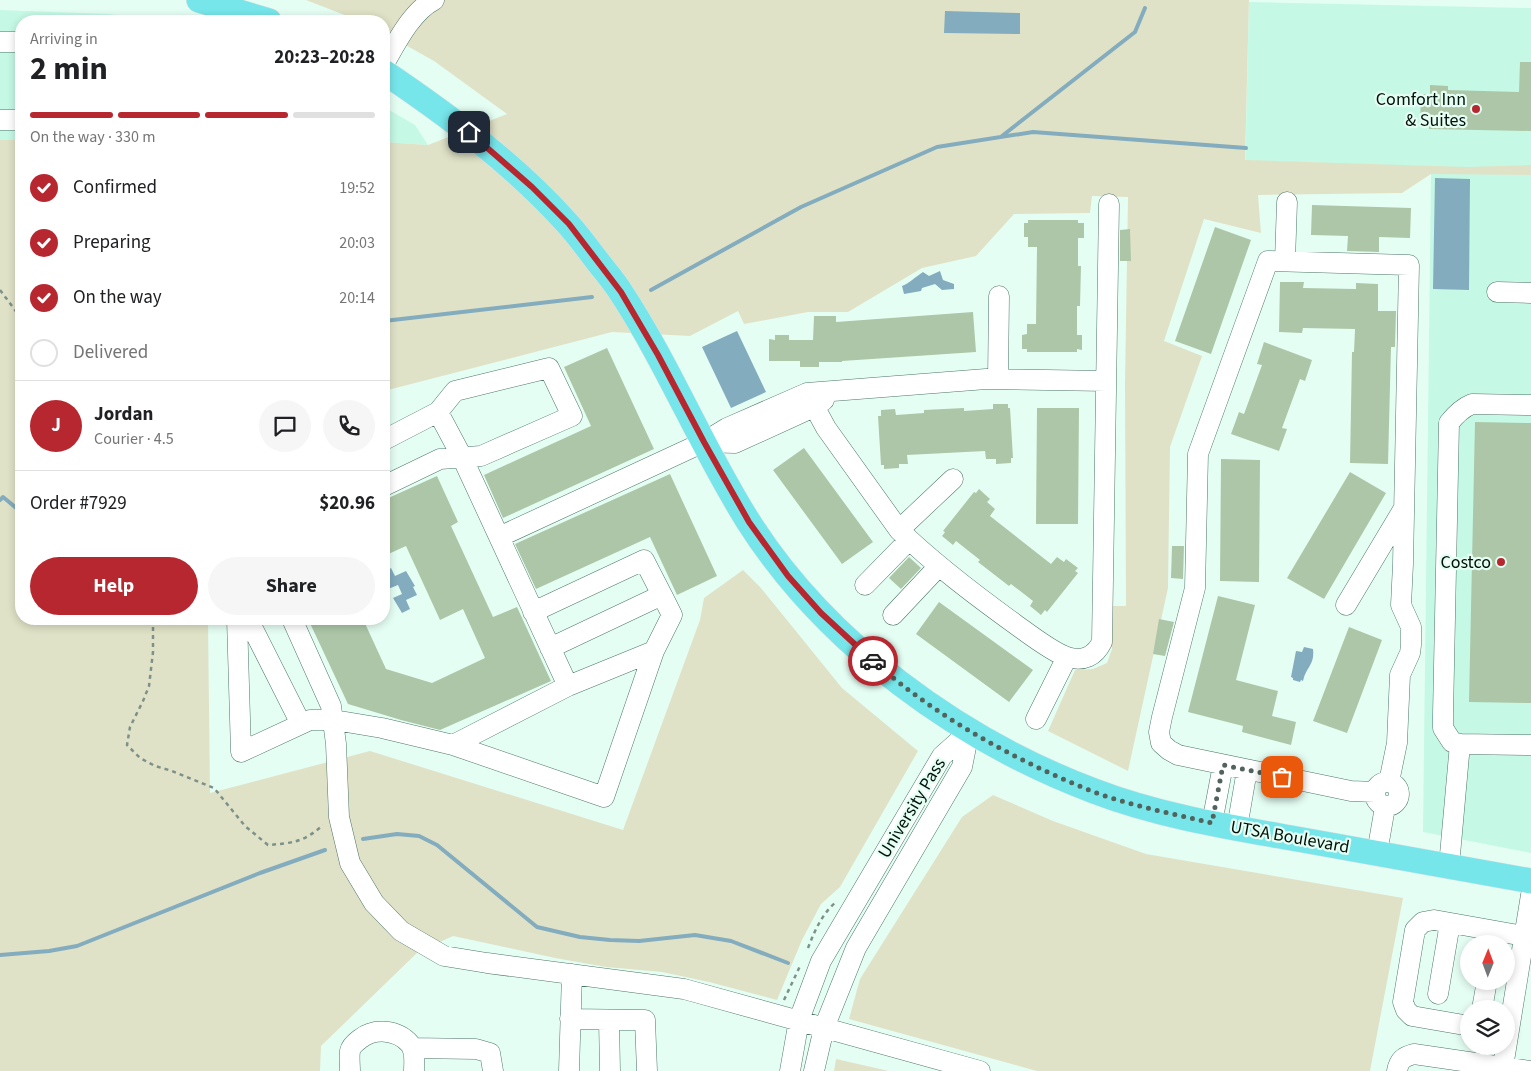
<!DOCTYPE html>
<html lang="en">
<head>
<meta charset="utf-8">
<style>
  body { margin:0; font-family:"Source Sans 3",sans-serif; background:#f6f6f6; color:#202124; height:100vh; display:flex; flex-direction:column; font-size:19px; white-space:nowrap }
  * { box-sizing:border-box; margin:0 }
  p { font-size:16px; color:#757577 }
  .icon { flex:none; width:28px; height:28px; fill:none; stroke:currentColor; stroke-width:2; stroke-linecap:round; stroke-linejoin:round }
  .map { position:relative; flex:1; overflow:hidden }
  .side { position:absolute; left:15px; top:15px; width:375px; height:610px; display:flex; flex-direction:column; background:#fff; border-radius:20px; box-shadow:0 2px 8px #0003 }
  .side>* { flex:none }
  .needle { width:32px; rotate:1deg }
  .buttons { position:absolute; left:1460px; top:935px; display:grid; gap:10px }
  .buttons a { display:grid; place-items:center; width:55px; height:55px; border-radius:50%; background:#fff; box-shadow:0 2px 8px #0003; font-size:25px }
  .pin { position:absolute; display:grid; place-items:center; width:42px; height:42px; color:#fff; margin:-21px; border-radius:10px; box-shadow:0 2px 8px #0006 }
  .courier { position:absolute; display:grid; place-items:center; width:50px; height:50px; margin:-25px; border:4px solid #b72730; border-radius:50%; background:#fff; color:#222; box-shadow:0 1px 6px #0007 }
  .head em { font-style:normal; font-weight:700 }
  .head div { display:flex; flex-direction:column-reverse }
  .head { display:flex; align-items:center; justify-content:space-between; height:85px; padding:0 15px }
  h1 { font-size:32px; font-weight:700; line-height:38px }
  .bar { display:grid; grid-template-columns:repeat(4,1fr); gap:8px 5px; align-content:center; height:60px; padding:0 15px }
  .bar i { height:6px; border-radius:4px; background:#e0e0e0 }
  .bar .active { background:#b72730 }
  .bar p { grid-column:span 4 }
  .line { display:flex; align-items:center; gap:12px; padding:0 15px; border-top:1px solid #e0e0e0 }
  .line div { flex:1 }
  .round { display:grid; place-items:center; flex:none; width:52px; height:52px; border-radius:26px; background:#f6f6f6 }
  ol { padding:0 15px; list-style:none }
  li { display:flex; align-items:center; gap:15px; height:55px }
  li p { margin-inline-start:auto }
  li .icon { padding:5px; border-radius:50%; background:#b72730; color:#fff; stroke-width:4 }
  li:last-child { color:#757577 }
  li i { width:28px; height:28px; border:2px solid #e0e0e0; border-radius:50% }
  .button { display:flex; gap:10px; margin-top:auto; padding:10px 15px }
  .button a { flex:1; height:58px; border-radius:30px; background:#b72730; color:#fff; font-size:20px; font-weight:700; line-height:58px; text-align:center }
  .button a+a { background:#f6f6f6; color:#202124 }
  .map>svg:first-child { display:block }
</style>
</head>
<body>
<div class="map">
<svg width="1531" height="1071" viewBox="0 0 1531 1071">
  <rect width="100%" height="100%" fill="#e5fef4"/>
  <!-- built -->
  <path fill="#c5f9e5" d="M1249 2 1531 8V853L1423 832 1431 174 1245 172Z
    M0 10 108 14 168 21H21V140H0Z
    M384 107 415 125 428 145 384 142Z"/>
  <!-- green -->
  <path fill="#e0e2c7" d="M306 0H1249L1245 160 1466 167 1531 165V175L1431 174 1402 193 1258 195 1261 233 1204 219 1164 341 1202 356 1170 447 1168 588 1128 771 1048 731 1075 670 1093 669 1107 663 1112 649V606H1126L1125 384 1128 197 1092 196 1090 213 1014 214 976 256 922 268 848 312H808L744 324 738 311 690 336 612 332 384 391V142L428 145 507 114 434 61 384 33V21H360Z
    M0 140H21V619H208L210 793 370 751 623 830 700 620 704 598 743 570 761 588 842 688 918 751 840 887 821 904 802 940 777 1000 709 982 662 972 606 967 555 958 453 936 418 952 321 1046 320 1071H0Z
    M993 795 1053 821 1146 854 1403 898 1370 1071H1037L849 1019 860 979 962 817Z
    M836 1059 889 1071H834Z"/>
  <!-- water -->
  <path fill="#83acbe" d="M945 11 1020 13V34L944 33Z
    M1435 178 1470 179 1469 290 1433 289Z
    M940 271 943 280 954 284V289L942 290 935 284 922 288 921 291 904 294 902 286C910 283 915 277 923 272L929 276Z
    M737 331 766 392 731 408 702 347Z
    M391 568 395 576 406 571 415 586 413 587 417 595 406 600 410 609 402 613 393 598 402 594 398 585 388 589 385 583 387 582 384 572Z
    M1304 647 1313 649C1315 665 1306 667 1303 681L1301 680 1300 682 1293 680V678L1291 677 1296 651 1302 652Z"/>
  <g fill="none" stroke-linecap="round" stroke-linejoin="round">
    <!-- stream -->
    <path stroke="#83acbe" stroke-width="4" d="M1002 136 1135 32 1145 8
      M651 290 801 207 937 147 1033 132 1246 148
      M384 321 592 297
      M0 500 3 497 21 512
      M363 839 397 834 419 836 437 845 537 927 580 937 610 940 639 941 695 935 731 941 788 963
      M0 955 49 951 77 946 260 873 325 850"/>
  </g>
  <!-- building -->
  <path fill="#adc6a7" d="M1520 62H1531V131L1429 129V125H1420L1421 94H1430V85L1448 86V90L1519 92Z
    M1312 205 1411 208 1410 238 1379 237V252L1347 251 1348 236 1311 235Z
    M1028 220H1078V223H1084V238H1078V266H1081L1080 306H1077V335H1082V350L1077 349V352H1027V349H1022V335L1027 334V324H1036L1037 247H1028V237H1024V223H1028Z
    M1215 227 1251 240 1211 354 1175 341Z
    M1130 229 1131 261H1120V230Z
    M1280 282H1304L1303 288 1356 289V283L1378 284V311H1396L1395 347H1391L1388 464 1350 463 1352 352H1354L1355 329 1303 328 1302 333 1279 332Z
    M973 312 976 352 842 361V362H819V367H800V361H769V339L775 340V335H789V340H813L814 316H836V322Z
    M1264 342 1312 360 1305 381 1300 379 1282 428 1287 429 1279 451 1231 434 1239 412 1244 414 1262 365 1257 364Z
    M607 348 654 449 503 518 484 475 591 426 564 367Z
    M993 404H1008V408H1010L1013 458H1011V463L996 464V459H986L985 451 907 455 908 464H899V468L884 469V465H881L878 416H881V410L895 409 896 415 924 413V410L964 408V411L993 409Z
    M1037 408H1079L1078 524H1036Z
    M1475 422 1531 423V703L1469 702Z
    M804 448 873 542 842 564 773 470Z
    M1221 459 1260 460 1259 582 1220 581Z
    M1350 472 1386 493 1324 599 1287 578Z
    M670 474 717 576 677 595 650 537 536 589 515 544Z
    M437 476 458 522 451 526 493 617 517 607 551 681 440 730 401 720 348 704 308 619H363L386 669 432 683 485 658 463 609 440 620 406 546 384 556V500Z
    M979 489 990 499 987 502 995 509 990 516 1051 564 1057 557 1064 562 1066 559 1078 568 1075 571 1078 573 1047 612 1045 610 1041 615 1030 606 1033 601 1011 584 1009 586 978 562 980 560 956 541 953 545 942 536 945 532 943 531 974 492 976 493Z
    M1172 546H1184L1183 579 1171 578Z
    M909 557 921 568 901 589 889 578Z
    M1218 596 1255 605 1236 680 1278 691 1272 716 1296 722 1291 745 1242 732 1243 726 1188 712Z
    M939 602 1033 670 1009 702 916 634Z
    M1159 619 1174 622 1165 656 1153 654Z
    M1349 627 1382 640 1347 733 1313 721Z"/>
  <g fill="none" stroke-linecap="round" stroke-linejoin="round">
    <defs>
      <path id="minor" d="M0 42H21
        M384 64C396 43 412 11 434 0
        M0 120H21
        M1285 261 1287 202
        M1497 292 1531 293
        M998 379 999 296
        M807 393 826 428 899 530C935 565 975 595 1015 624 1029 634 1052 652 1067 657 1084 662 1095 656 1102 642L1109 204
        M1531 405 1472 404C1462 408 1456 414 1449 423L1443 715V728L1452 742 1460 744 1531 745
        M438 412 462 457 568 686 453 745
        M384 440 438 412 455 391 549 368 572 416 481 456 440 459 384 486
        M704 442 735 443 814 407 824 400
        M899 530 953 479
        M499 537 704 442 727 428 807 393 986 379 1106 381
        M865 585 909 540
        M1346 605 1404 508
        M533 612 644 560 662 595 550 648
        M893 615 939 566
        M237 619 241 752 310 720H334L382 728 453 745 604 797 654 651 568 686
        M248 619 301 724
        M292 619 331 706 336 744 339 817 350 863 374 903 401 931 444 956 487 963 684 989 980 1071
        M654 651 672 615 662 595
        M1036 719 1067 657
        M1375 794a12 12 0 1 1 24 0a12 12 0 1 1-24 0Z
        M1375 792 1351 791 1178 755 1169 750 1161 743 1159 732 1162 717 1195 588 1198 454 1268 261 1409 265 1403 564 1401 605 1411 627V645L1410 653 1400 675 1397 743 1389 782
        M1212 823 1223 765
        M1237 828 1247 770
        M1377 853 1385 807
        M1449 866 1460 744
        M1438 994 1450 923
        M1482 1009 1487 981
        M570 1019 645 1020 647 1071
        M609 1020 610 1071
        M1469 1024 1464 1025 1412 1016 1406 1010 1403 1002 1415 930 1423 922 1434 920 1524 936
        M412 1048 476 1049 490 1053 493 1071
        M1503 1067 1531 895
        M350 1071C350 1065 349 1057 350 1051 351 1046 356 1042 360 1039 374 1028 397 1029 410 1044 416 1052 414 1062 414 1071
        M569 1071 572 974
        M790 1071 799 1020 821 961 942 756 969 732
        M814 1071 824 1028 856 948 962 767 969 732
        M1397 1071C1399 1060 1403 1057 1414 1054L1530 1071"/>
      <path id="major" d="M199 0 269 21
        M384 72C449 116 514 164 567 223 577 234 586 246 595 258 604 270 614 281 622 294 669 366 702 448 748 521 826 644 959 740 1094 791 1159 816 1229 827 1297 839 1375 853 1453 867 1531 881"/>
    </defs>
    <!-- minor casing -->
    <use href="#minor" stroke="#4f7668" stroke-width="21"/>
    <!-- major casing -->
    <use href="#major" stroke="#e1e2e2" stroke-width="26"/>
    <!-- path -->
    <path stroke="#7d9189" stroke-width="2.5" stroke-dasharray="4 4" stroke-linecap="butt" d="M0 290 21 318
      M153 619V652L149 686 143 701 130 727 127 745 140 758 155 766 172 771 214 788 245 826 268 845C293 843 304 842 323 825
      M808 948C815 930 822 914 836 902
      M784 1000 801 964"/>
    <!-- minor -->
    <use href="#minor" stroke="#fff" stroke-width="20"/>
    <!-- major -->
    <use href="#major" stroke="#76e6ea" stroke-width="25"/>
  </g>
  <g fill="none" stroke-linecap="round" stroke-linejoin="round">
    <!-- done -->
    <path stroke="#51635c" stroke-width="5" stroke-dasharray="0 9" d="M873 661C938 718 1014 760 1094 792 1132 806 1173 814 1212 823L1223 765 1282 777"/>
    <!-- route -->
    <path stroke="#b72730" stroke-width="6" d="M469 132 532 187 569 224 621 292 658 355 704 442 749 522 788 576 821 613 873 661"/>
  </g>
  <!-- markers -->
  <g fill="#b72730" stroke="#e5fef4" stroke-width="2">
    <circle cx="1476" cy="109" r="5"/>
    <circle cx="1501" cy="562" r="5"/>
  </g>
  <g text-anchor="middle" dominant-baseline="central" stroke-width="4.5" stroke-linejoin="round" paint-order="stroke">
    <!-- poi labels -->
    <g font-size="18" fill="#02100a" stroke="#e5fef4" text-anchor="end">
      <text x="1466" y="99">Comfort Inn<tspan x="1466" dy="21">&amp; Suites</tspan></text>
      <text x="1491" y="562">Costco</text>
    </g>
    <!-- street labels -->
    <g font-size="18" fill="#02100a" stroke="#e5fef4">
      <text transform="translate(912 808) rotate(-59)">University Pass</text>
      <text transform="translate(1290 837) rotate(10)">UTSA Boulevard</text>
    </g>
  </g>
</svg>
<div class="buttons">
<a><svg class="needle" viewBox="-14 -14 28 28"><path d="M0-13l5 13h-10z" fill="#e53935"/><path d="M0 13l5-13h-10z" fill="#757577"/></svg></a>
<a><svg class="icon" aria-label="layers" viewBox="0 0 24 24"><path d="M12 4l9 5-9 5-9-5zM3 14l9 5 9-5"/></svg></a>
</div>
<div class="pin" style="left:1282px;top:777px;background:#ea580c"><svg class="icon" aria-label="bag" viewBox="0 0 24 24"><path d="M5 8h14l-1 12H6zM9 8a3 3 0 0 1 6 0"/></svg></div>
<div class="pin" style="left:469px;top:132px;background:#1f2937"><svg class="icon" aria-label="home" viewBox="0 0 24 24"><path d="M3 11l9-7 9 7M6 9v11h12V9"/></svg></div>
<div class="courier" style="left:873px;top:661px"><svg class="icon" aria-label="car" viewBox="0 0 24 24"><path d="M5 17H2v-5l4-1 3-4h7l3 4 3 1v5h-3M9 17h6M6 11h13"/><circle cx="7" cy="17" r="2"/><circle cx="17" cy="17" r="2"/></svg></div>
<section class="side">
<div class="head"><div><h1>2 min</h1><p>Arriving in</p></div><em>20:23–20:28</em></div>
<div class="bar"><i class="active"></i><i class="active"></i><i class="active"></i><i></i><p>On the way · 330 m</p></div>
<ol>
<li><svg class="icon" aria-label="check" viewBox="0 0 24 24"><path d="M5 12l5 5 9-10"/></svg>Confirmed<p>19:52</p></li>
<li><svg class="icon" aria-label="check" viewBox="0 0 24 24"><path d="M5 12l5 5 9-10"/></svg>Preparing<p>20:03</p></li>
<li><svg class="icon" aria-label="check" viewBox="0 0 24 24"><path d="M5 12l5 5 9-10"/></svg>On the way<p>20:14</p></li>
<li><i></i>Delivered</li>
</ol>
<div class="line" style="height:90px"><b class="round" style="background:#b72730;color:#fff">J</b><div><b>Jordan</b><p>Courier · 4.5</p></div><a class="round"><svg class="icon" aria-label="chat" viewBox="0 0 24 24"><path d="M4 5h16v11H9l-5 4z"/></svg></a><a class="round"><svg class="icon" aria-label="phone" viewBox="0 0 24 24"><path d="M5 4h4l2 5-3 2q2 4 5 5l2-3 5 2v4C11 20 4 13 5 4z"/></svg></a></div>
<div class="line" style="height:65px"><div>Order #7929</div><b>$20.96</b></div>
<div class="button"><a>Help</a><a>Share</a></div>
</section>
</div>
</body>
</html>
